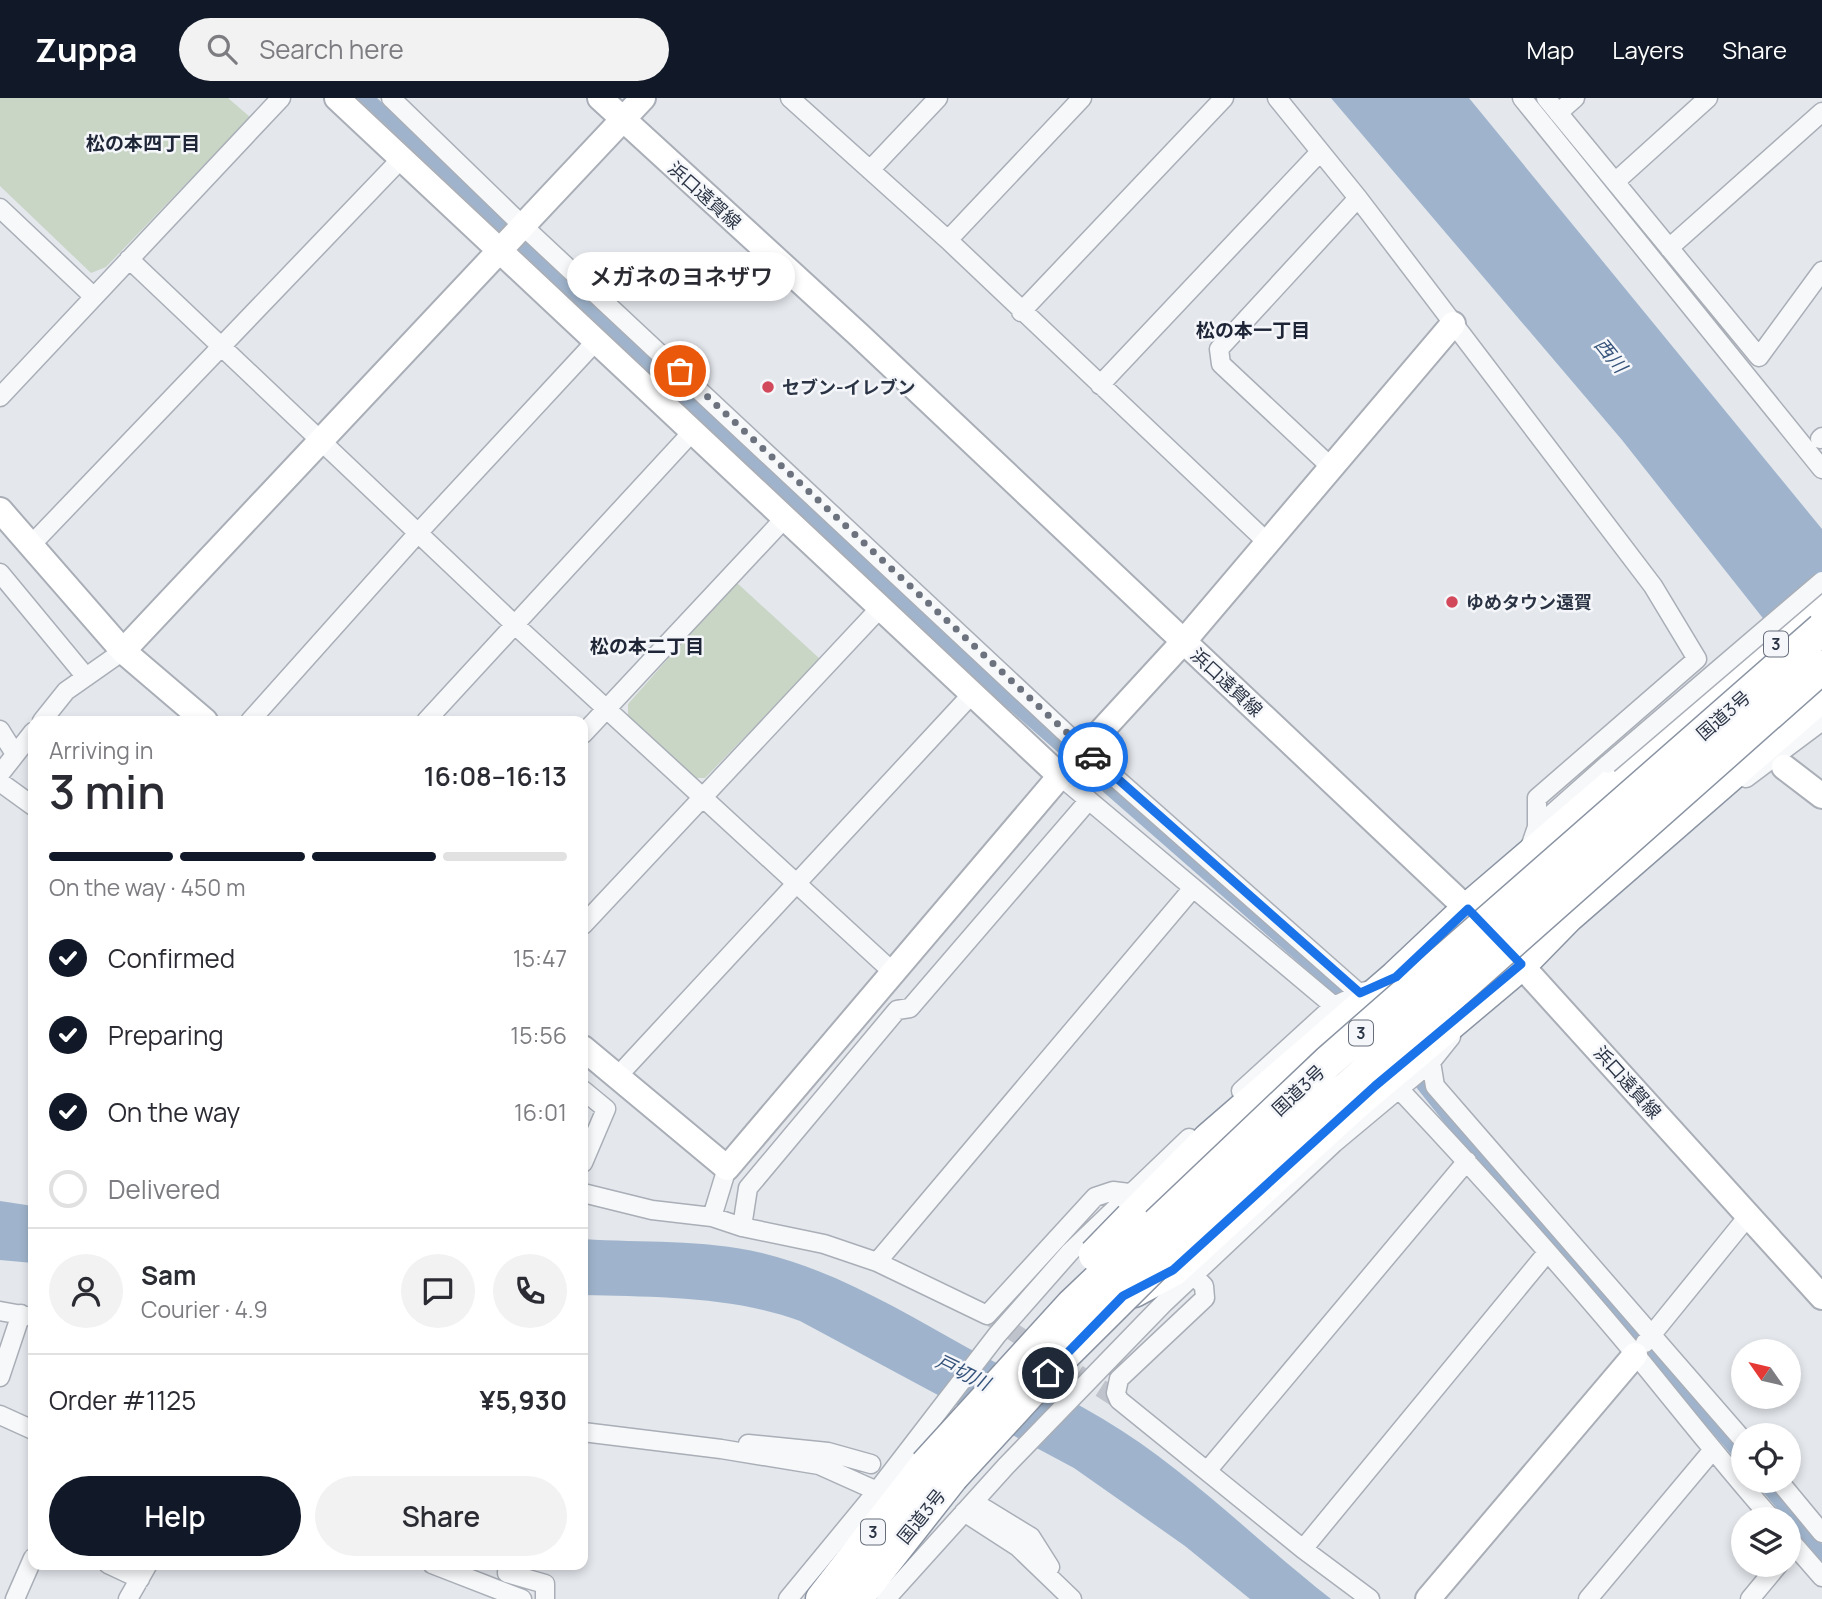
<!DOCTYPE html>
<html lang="en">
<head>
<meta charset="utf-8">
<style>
  body { margin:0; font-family:Manrope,"Noto Sans JP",sans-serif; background:#f2f2f3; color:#2b2b33; height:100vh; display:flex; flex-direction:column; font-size:26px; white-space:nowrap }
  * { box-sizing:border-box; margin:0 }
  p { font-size:23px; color:#7c7c81 }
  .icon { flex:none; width:38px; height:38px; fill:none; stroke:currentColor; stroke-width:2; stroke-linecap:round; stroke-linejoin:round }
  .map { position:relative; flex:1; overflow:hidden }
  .panel { position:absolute; left:28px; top:618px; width:560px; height:854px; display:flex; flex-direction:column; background:#fff; border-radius:14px; box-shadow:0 4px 10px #0003 }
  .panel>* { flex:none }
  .needle { width:46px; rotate:304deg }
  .fabs { position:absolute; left:1731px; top:1241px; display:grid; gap:14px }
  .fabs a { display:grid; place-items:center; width:70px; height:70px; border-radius:50%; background:#fff; box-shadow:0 4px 10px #0003; font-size:35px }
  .pin { position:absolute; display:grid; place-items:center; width:60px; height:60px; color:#fff; margin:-30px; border:4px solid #fff; border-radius:50%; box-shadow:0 2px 7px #0007 }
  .courier { position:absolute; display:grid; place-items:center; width:70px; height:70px; margin:-35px; border:5px solid #1a73e8; border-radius:50%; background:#fff; color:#222; box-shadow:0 2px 9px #0007 }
  .bubble { position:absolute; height:49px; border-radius:24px; background:#fff; box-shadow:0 4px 10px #0003; font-size:23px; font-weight:600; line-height:49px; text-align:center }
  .headline em { font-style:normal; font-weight:600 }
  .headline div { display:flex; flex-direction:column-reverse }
  .headline { display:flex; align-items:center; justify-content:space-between; height:119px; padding:0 21px }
  h1 { font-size:46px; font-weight:600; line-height:52px }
  .bar { display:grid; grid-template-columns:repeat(4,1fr); gap:10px 7px; align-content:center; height:84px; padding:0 21px }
  .bar i { height:9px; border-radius:5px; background:#e1e1e2 }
  .bar .selected { background:#111827 }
  .bar p { grid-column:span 4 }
  .line { display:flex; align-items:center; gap:18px; padding:0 21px; border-top:2px solid #e1e1e2 }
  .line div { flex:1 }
  .round { display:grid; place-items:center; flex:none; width:74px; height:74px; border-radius:37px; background:#f2f2f3 }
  ol { padding:0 21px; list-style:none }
  li { display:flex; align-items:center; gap:21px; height:77px }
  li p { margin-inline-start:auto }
  li .icon { padding:7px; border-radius:50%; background:#111827; color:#fff; stroke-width:4 }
  li:last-child { color:#7c7c81 }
  li i { width:38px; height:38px; border:4px solid #e1e1e2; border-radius:50% }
  .primary-button { display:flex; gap:14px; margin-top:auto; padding:14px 21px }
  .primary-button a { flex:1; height:80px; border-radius:42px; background:#111827; color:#fff; font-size:28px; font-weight:600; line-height:80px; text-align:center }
  .primary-button a+a { background:#f2f2f3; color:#2b2b33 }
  header { display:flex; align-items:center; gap:42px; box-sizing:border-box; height:98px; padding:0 35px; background:#111827; color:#fff }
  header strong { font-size:33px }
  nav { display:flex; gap:38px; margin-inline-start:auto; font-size:24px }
  .search { width:490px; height:63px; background:#f2f2f3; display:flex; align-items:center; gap:18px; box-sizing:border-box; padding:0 24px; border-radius:38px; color:#7c7c81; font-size:26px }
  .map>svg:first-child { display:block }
</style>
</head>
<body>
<header>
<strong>Zuppa</strong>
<div class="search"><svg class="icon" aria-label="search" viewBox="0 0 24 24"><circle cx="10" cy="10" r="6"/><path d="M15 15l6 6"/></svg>Search here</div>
<nav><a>Map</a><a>Layers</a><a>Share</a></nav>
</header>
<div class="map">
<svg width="1822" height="1501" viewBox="0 0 1822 1501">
  <rect width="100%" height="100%" fill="#e4e7ec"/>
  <!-- green -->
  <path fill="#c9d6c5" d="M0 0H228L250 19 106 169 91 175 0 88Z
    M736 484 820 561 705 680H693L628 621V606Z"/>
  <!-- water -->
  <path fill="#9fb4cc" d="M357 0H377L1345 886 1483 1053 1743 1354V1370L1455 1038 1376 939 1315 879 997 601Z
    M1331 0H1469L1822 431V595L1622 342Z
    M0 1103 33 1108V1165L0 1162Z
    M583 1141C643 1145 702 1141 762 1155 836 1173 902 1213 968 1250 1012 1274 1060 1295 1103 1321 1187 1371 1255 1442 1331 1501H1250L1185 1448 1074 1370 800 1223C733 1198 654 1199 583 1197Z
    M1754 1383H1768L1822 1446V1465Z"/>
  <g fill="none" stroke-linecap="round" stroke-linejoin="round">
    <!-- street-tunnel -->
    <path stroke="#bfc3cb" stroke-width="18" stroke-dasharray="18 9" stroke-linecap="butt" d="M987 1217 1119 1302"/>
    <defs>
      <path id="street" d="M391 0 522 127 1084 652 1360 896
        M790 0 948 142 1268 445
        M1277 0 1358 100 1653 488 1697 561 1537 700V729L1528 755
        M1522 0 1822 371
        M1546 0 1759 259 1822 173
        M1558 15 1575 0
        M870 72 938 0
        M1615 84 1708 0
        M0 110 94 199
        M948 142 1082 0
        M1669 150 1822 14
        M129 161 514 526 895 876
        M1021 214 1224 0
        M1100 287 1320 54
        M0 299 281 0
        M1820 341 1822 339
        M1331 369 1221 266 1219 251 1358 100
        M31 447 401 61
        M0 475 86 579
        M42 623 66 593 123 553
        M250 623 418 435 596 243
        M426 623 694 332
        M0 632 15 656
        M583 636 784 421
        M0 676 33 634
        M1060 678 1334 908
        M1746 680 1822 623
        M0 684 33 708
        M1537 729 1608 666
        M583 827 881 509
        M1431 964 1435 988 1743 1342
        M616 980 972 596
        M1399 991C1480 1077 1560 1166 1636 1257 1681 1312 1725 1368 1772 1421
        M583 992 606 1011 583 1065
        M1241 993 1334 908 1366 893
        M583 1095 652 1112 712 1119 742 1129 824 1146 877 1164 987 1217 1095 1099 1113 1093 1129 1095
        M712 1119 727 1070
        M742 1129 748 1090 897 912 910 910 1089 702
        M877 1164 1193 790
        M1194 1178 1204 1188 1205 1200 1119 1281 1116 1295 1119 1302 1303 1451 1370 1501
        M0 1213 33 1219
        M1645 1245 1749 1117
        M0 1279 21 1216
        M0 1317 33 1332
        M583 1334 721 1351 819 1367 877 1393
        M748 1346 828 1354 871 1366
        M1207 1373 1467 1063
        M1778 1382 1822 1435
        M977 1406 1031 1439 1050 1469
        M964 1414 1018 1449 1072 1501
        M1788 1440 1822 1479
        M1303 1451 1546 1156
        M108 1466 140 1481
        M432 1466 522 1501
        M508 1466 507 1475 545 1486V1501
        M15 1501 33 1460
        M128 1501 148 1466
        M788 1501 877 1393 997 1237 1070 1154 1189 1040
        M886 1501 1006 1368 1164 1205 1334 1045 1431 964 1451 939
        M1588 1501 1712 1353
        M1750 1501 1779 1466"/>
      <path id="secondary" d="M337 0 1060 678
        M600 0 859 237 1480 823
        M0 412 123 553 205 623
        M123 553 643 0
        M1784 669 1822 698
        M1510 855 1822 1199
        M583 950 727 1070 1060 678 1184 543 1453 226
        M1428 1501 1635 1257"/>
      <path id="highway" d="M1131 1120 1209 1041 1396 879 1468 811 1822 508
        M1134 1193 1173 1172 1357 1004 1521 866 1567 819 1822 597
        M822 1501 926 1367
        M856 1501 952 1379"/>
    </defs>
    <!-- street casing -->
    <use href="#street" stroke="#a9aeb7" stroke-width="21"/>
    <!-- secondary casing -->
    <use href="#secondary" stroke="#a9aeb7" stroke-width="28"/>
    <!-- highway casing -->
    <use href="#highway" stroke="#8b94a3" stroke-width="35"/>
    <!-- street -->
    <use href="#street" stroke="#f7f8fa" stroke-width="18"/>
    <!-- secondary -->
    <use href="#secondary" stroke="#fff" stroke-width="24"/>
    <!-- highway -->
    <use href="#highway" stroke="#fff" stroke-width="32"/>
    <defs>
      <path id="street-bridge" d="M1608 666 1822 483"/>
      <path id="highway-bridge" d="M1095 1157 1131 1120
        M926 1367 1072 1207 1328 964 1822 531
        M952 1379 1065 1256 1214 1108 1822 569"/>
    </defs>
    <!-- street-bridge casing -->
    <use href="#street-bridge" stroke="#a9aeb7" stroke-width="21" stroke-linecap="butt"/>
    <!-- highway-bridge casing -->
    <use href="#highway-bridge" stroke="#8b94a3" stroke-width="35" stroke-linecap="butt"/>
    <!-- street-bridge -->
    <use href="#street-bridge" stroke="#f7f8fa" stroke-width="18"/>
    <!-- highway-bridge -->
    <use href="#highway-bridge" stroke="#fff" stroke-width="32"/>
  </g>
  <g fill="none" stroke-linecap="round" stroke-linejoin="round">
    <!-- done -->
    <path stroke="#6c737f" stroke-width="7" stroke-dasharray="0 12.6" d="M680 273 1093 659"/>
    <!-- route -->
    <path stroke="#1a73e8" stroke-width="9" d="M1048 1275 1123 1198 1173 1172 1375 988 1521 866 1468 811 1396 879 1360 895 1093 659"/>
  </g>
  <!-- markers -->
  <g fill="#d1495b" stroke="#f4f6f9" stroke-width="2.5">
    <circle cx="768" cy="289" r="7"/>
    <circle cx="1452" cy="504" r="7"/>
  </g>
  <g text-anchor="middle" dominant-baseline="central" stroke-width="5" stroke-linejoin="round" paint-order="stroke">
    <!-- shield labels -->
    <g fill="#f4f6f9" stroke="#676e7b" stroke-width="2">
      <rect x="1764" y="533.5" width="24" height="25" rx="5"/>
      <rect x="1349" y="922.5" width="24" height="25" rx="5"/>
      <rect x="861" y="1421.5" width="24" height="25" rx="5"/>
    </g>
    <g font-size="16" font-weight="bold" fill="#2b3445">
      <text x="1776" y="546">3</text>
      <text x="1361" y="935">3</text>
      <text x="873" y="1434">3</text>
    </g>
    <!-- street labels -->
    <g font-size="18" fill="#2b3445" stroke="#f4f6f9">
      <text transform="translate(705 97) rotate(42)">浜口遠賀線</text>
      <text transform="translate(1227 584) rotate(43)">浜口遠賀線</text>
      <text transform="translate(1723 617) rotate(-41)">国道3号</text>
      <text transform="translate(1628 984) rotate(48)">浜口遠賀線</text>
      <text transform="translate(1298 992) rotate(-43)">国道3号</text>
      <text transform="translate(921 1418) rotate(-51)">国道3号</text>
    </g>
    <!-- poi labels -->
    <g font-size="18" font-weight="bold" fill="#2b3445" stroke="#f4f6f9" text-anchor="start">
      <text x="782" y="289">セブン-イレブン</text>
      <text x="1466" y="504">ゆめタウン遠賀</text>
    </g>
    <!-- neighbourhood labels -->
    <g font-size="19" font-weight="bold" fill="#1d2536" stroke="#f4f6f9">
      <text x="143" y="45">松の本四丁目</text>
      <text x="1253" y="232">松の本一丁目</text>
      <text x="647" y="548">松の本二丁目</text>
    </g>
    <!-- water labels -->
    <g font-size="19" font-style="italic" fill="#34527a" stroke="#f4f6f9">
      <text transform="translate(1611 257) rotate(51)">西川</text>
      <text transform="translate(963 1274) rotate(26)">戸切川</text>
    </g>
  </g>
</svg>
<div class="fabs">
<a><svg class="needle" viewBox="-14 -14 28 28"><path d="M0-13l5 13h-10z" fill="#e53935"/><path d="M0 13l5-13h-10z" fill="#7c7c81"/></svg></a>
<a><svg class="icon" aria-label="locate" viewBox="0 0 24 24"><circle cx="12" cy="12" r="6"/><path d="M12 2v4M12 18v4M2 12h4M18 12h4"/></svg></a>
<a><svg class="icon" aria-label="layers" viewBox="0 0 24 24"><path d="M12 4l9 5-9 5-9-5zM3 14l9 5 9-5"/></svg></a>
</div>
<div class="pin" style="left:680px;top:273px;background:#ea580c"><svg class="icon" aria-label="bag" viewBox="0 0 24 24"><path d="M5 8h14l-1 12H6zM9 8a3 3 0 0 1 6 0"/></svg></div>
<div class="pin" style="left:1048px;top:1275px;background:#1f2937"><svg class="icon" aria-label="home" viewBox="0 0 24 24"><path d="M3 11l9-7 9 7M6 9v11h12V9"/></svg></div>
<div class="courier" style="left:1093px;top:659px"><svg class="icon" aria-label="car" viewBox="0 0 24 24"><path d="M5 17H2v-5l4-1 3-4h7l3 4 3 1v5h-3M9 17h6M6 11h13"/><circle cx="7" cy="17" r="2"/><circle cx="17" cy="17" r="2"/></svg></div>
<div class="bubble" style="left:567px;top:154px;width:228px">メガネのヨネザワ</div>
<section class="panel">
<div class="headline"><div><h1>3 min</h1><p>Arriving in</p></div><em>16:08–16:13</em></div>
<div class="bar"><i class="selected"></i><i class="selected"></i><i class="selected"></i><i></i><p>On the way · 450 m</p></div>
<ol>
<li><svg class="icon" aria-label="check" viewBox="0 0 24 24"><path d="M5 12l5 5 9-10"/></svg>Confirmed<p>15:47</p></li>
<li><svg class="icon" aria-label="check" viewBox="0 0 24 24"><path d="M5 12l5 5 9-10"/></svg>Preparing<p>15:56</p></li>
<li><svg class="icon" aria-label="check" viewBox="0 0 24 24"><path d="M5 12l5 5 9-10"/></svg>On the way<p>16:01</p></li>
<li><i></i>Delivered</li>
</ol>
<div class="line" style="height:126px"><a class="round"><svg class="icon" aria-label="person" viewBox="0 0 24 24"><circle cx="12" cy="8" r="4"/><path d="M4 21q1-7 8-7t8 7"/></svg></a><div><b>Sam</b><p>Courier · 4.9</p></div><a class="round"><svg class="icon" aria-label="chat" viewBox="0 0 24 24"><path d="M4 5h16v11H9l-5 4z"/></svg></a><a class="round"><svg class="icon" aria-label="phone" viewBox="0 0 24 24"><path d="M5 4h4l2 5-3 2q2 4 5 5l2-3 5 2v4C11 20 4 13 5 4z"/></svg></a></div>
<div class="line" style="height:91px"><div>Order #1125</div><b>¥5,930</b></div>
<div class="primary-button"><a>Help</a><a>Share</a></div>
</section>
</div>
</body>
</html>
